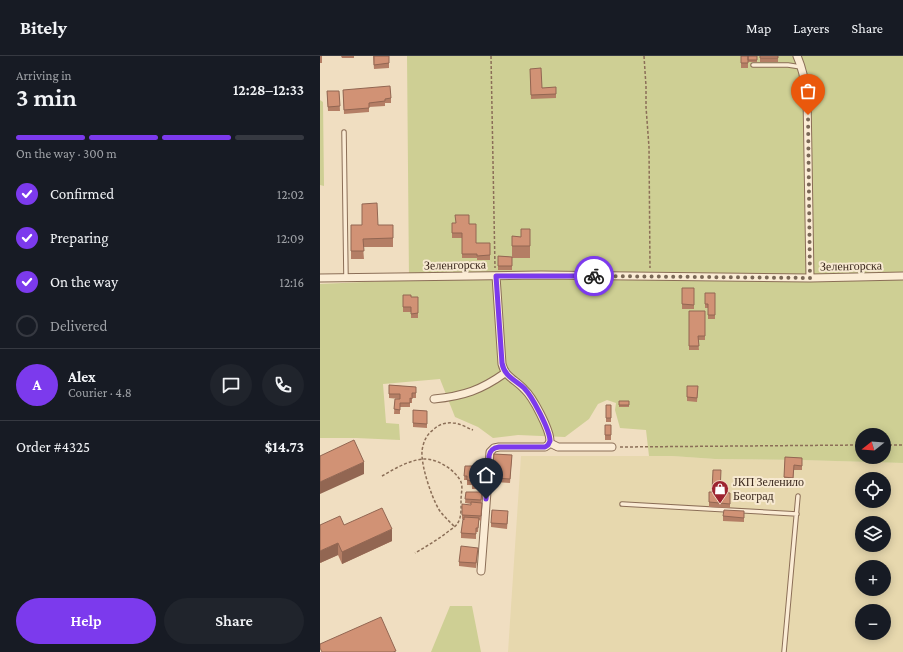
<!DOCTYPE html>
<html lang="en">
<head>
<meta charset="utf-8">
<style>
  body { margin:0; font-family:"Crimson Pro",serif; background:#20242c; color:#f1f3f6; height:100vh; display:flex; flex-direction:column; font-size:15px; white-space:nowrap }
  * { box-sizing:border-box; margin:0 }
  p { font-size:13px; color:#9ea1a6 }
  .icon { flex:none; width:22px; height:22px; fill:none; stroke:currentColor; stroke-width:2; stroke-linecap:round; stroke-linejoin:round }
  .map { position:relative; flex:1; overflow:hidden }
  .sheet { display:flex; flex-direction:column; background:#171b24; width:320px }
  .sheet>* { flex:none }
  .needle { width:26px; rotate:253deg }
  .tools { position:absolute; left:535px; top:372px; display:grid; gap:8px }
  .tools a { display:grid; place-items:center; width:36px; height:36px; border-radius:50%; background:#171b24; box-shadow:0 2px 10px #0003; font-size:20px }
  .pin { position:absolute; display:grid; place-items:center; width:34px; height:34px; color:#fff; margin:-41px -17px; border-radius:50% 50% 50% 0; rotate:-45deg; box-shadow:0 0 4px #0007 }
  .pin .icon { rotate:45deg }
  .courier { position:absolute; display:grid; place-items:center; width:40px; height:40px; margin:-20px; border:3px solid #7c3aed; border-radius:50%; background:#fff; color:#222; box-shadow:0 1px 5px #0007 }
  .headline em { font-style:normal; font-weight:600 }
  .headline div { display:flex; flex-direction:column-reverse }
  .headline { display:flex; align-items:center; justify-content:space-between; height:68px; padding:0 16px }
  h1 { font-size:26px; font-weight:600; line-height:30px }
  .bar { display:grid; grid-template-columns:repeat(4,1fr); gap:6px 4px; align-content:center; height:48px; padding:0 16px }
  .bar i { height:5px; border-radius:3px; background:#363941 }
  .bar .active { background:#7c3aed }
  .bar p { grid-column:span 4 }
  .line { display:flex; align-items:center; gap:10px; padding:0 16px; border-top:1px solid #363941 }
  .line div { flex:1 }
  .round { display:grid; place-items:center; flex:none; width:42px; height:42px; border-radius:21px; background:#20242c }
  ol { padding:0 16px; list-style:none }
  li { display:flex; align-items:center; gap:12px; height:44px }
  li p { margin-inline-start:auto }
  li .icon { padding:4px; border-radius:50%; background:#7c3aed; color:#fff; stroke-width:4 }
  li:last-child { color:#9ea1a6 }
  li i { width:22px; height:22px; border:2px solid #363941; border-radius:50% }
  .cta { display:flex; gap:8px; margin-top:auto; padding:8px 16px }
  .cta a { flex:1; height:46px; border-radius:24px; background:#7c3aed; color:#fff; font-size:16px; font-weight:600; line-height:46px; text-align:center }
  .cta a+a { background:#20242c; color:#f1f3f6 }
  header { display:flex; align-items:center; gap:24px; box-sizing:border-box; height:56px; padding:0 20px; background:#171b24; border-bottom:1px solid #363941 }
  header strong { font-size:19px }
  nav { display:flex; gap:22px; margin-inline-start:auto; font-size:14px }
  main { display:flex; flex:1; min-height:0 }
  .map>svg:first-child { display:block }
</style>
</head>
<body>
<header>
<strong>Bitely</strong>
<nav><a>Map</a><a>Layers</a><a>Share</a></nav>
</header>
<main>
<section class="sheet">
<div class="headline"><div><h1>3 min</h1><p>Arriving in</p></div><em>12:28–12:33</em></div>
<div class="bar"><i class="active"></i><i class="active"></i><i class="active"></i><i></i><p>On the way · 300 m</p></div>
<ol>
<li><svg class="icon" aria-label="check" viewBox="0 0 24 24"><path d="M5 12l5 5 9-10"/></svg>Confirmed<p>12:02</p></li>
<li><svg class="icon" aria-label="check" viewBox="0 0 24 24"><path d="M5 12l5 5 9-10"/></svg>Preparing<p>12:09</p></li>
<li><svg class="icon" aria-label="check" viewBox="0 0 24 24"><path d="M5 12l5 5 9-10"/></svg>On the way<p>12:16</p></li>
<li><i></i>Delivered</li>
</ol>
<div class="line" style="height:72px"><b class="round" style="background:#7c3aed;color:#fff">A</b><div><b>Alex</b><p>Courier · 4.8</p></div><a class="round"><svg class="icon" aria-label="chat" viewBox="0 0 24 24"><path d="M4 5h16v11H9l-5 4z"/></svg></a><a class="round"><svg class="icon" aria-label="phone" viewBox="0 0 24 24"><path d="M5 4h4l2 5-3 2q2 4 5 5l2-3 5 2v4C11 20 4 13 5 4z"/></svg></a></div>
<div class="line" style="height:52px"><div>Order #4325</div><b>$14.73</b></div>
<div class="cta"><a>Help</a><a>Share</a></div>
</section>
<div class="map">
<svg width="583" height="596" viewBox="0 0 583 596">
  <rect width="100%" height="100%" fill="#f0dec1"/>
  <!-- farmland -->
  <path fill="#e7d8ae" fill-rule="evenodd" d="M201 400H352L395 403 481 404 583 407V596H188ZM542 423H564V445H542ZM542 467H564V489H542ZM542 511H564V533H542ZM542 555H564V577H542Z"/>
  <!-- green -->
  <path fill="#cecf94" fill-rule="evenodd" d="M87 0H583V407L481 404 395 403 352 400H329L326 374 300 372 295 354 296 347 287 344 278 348 269 363 245 381 198 379 173 382 158 371 135 361 120 323 63 328 66 367 79 368 80 384 36 382H0V228L89 224ZM542 379H564V401H542Z
    M0 44 3 46 4 130 0 129Z
    M130 550H152L161 596H111Z"/>
  <g fill="none" stroke-linecap="round" stroke-linejoin="round">
    <defs>
      <path id="service" d="M433 9H468L481 11
        M24 76 26 222
        M302 448 477 458
        M464 596 478 440"/>
      <path id="minor" d="M477 0C483 13 485 25 487 40L490 222
        M0 222 221 219 490 222 583 220
        M114 343C144 340 161 334 185 317
        M230 387 238 391H292
        M161 515 170 396 174 392 179 391H225L228 389 230 385C230 374 213 341 204 333 196 324 185 321 182 308L176 220"/>
    </defs>
    <!-- service casing -->
    <use href="#service" stroke="#8b6e57" stroke-width="5.5"/>
    <!-- minor casing -->
    <use href="#minor" stroke="#8b6e57" stroke-width="9"/>
    <!-- path -->
    <path stroke="#8b6e57" stroke-width="1.5" stroke-dasharray="3 2" stroke-linecap="butt" d="M171 0 175 212
      M324 0 326 30V51L329 91 330 212
      M564 389H583
      M300 391 542 389
      M62 420C74 413 89 404 104 403 116 402 136 414 141 426 143 431 141 438 141 444 141 451 142 462 137 468 136 470 133 472 130 474 119 483 107 490 95 497
      M134 470C128 464 122 459 118 452 111 439 101 410 102 395 103 387 106 379 113 374 118 369 125 366 133 367 140 367 147 372 153 374"/>
    <!-- service -->
    <use href="#service" stroke="#fbecd5" stroke-width="3.5"/>
    <!-- minor -->
    <use href="#minor" stroke="#fbecd5" stroke-width="7"/>
  </g>
  <!-- wall -->
  <path fill="#b47e65" d="M0 0H2V7H0Z
    M21 0H34V2H22Z
    M53 0H69V12L54 13Z
    M421 0H428V12H421Z
    M428 0H437V6H428Z
    M440 0H458V6H440Z
    M210 13 222 32 236 38V42L211 43Z
    M23 34 71 42V47H65V50L49 51V56L24 58Z
    M7 35H19L20 55H8Z
    M132 167 149 168 156 187H170V204H157V202H142V182H132Z
    M31 169H73V191H43L44 203H31Z
    M210 173V202H192V214H178V200L192 201V180L201 181Z
    M362 232H374V253H362Z
    M385 237H395V263H388V252H385Z
    M83 239 91 241H98V262H91V256H83Z
    M369 255H385V284H378L379 294H369Z
    M69 329 96 331V342H92V347H90V351H80V358H74L75 343H80L69 342Z
    M367 330H378L377 346 367 345Z
    M299 345H309V351H299Z
    M286 349H291V366H286Z
    M93 354 107 355V372L93 371Z
    M285 369H291V384H285Z
    M174 398 192 399 190 427 175 426 176 412 173 411Z
    M465 401 482 402V414H474L473 426H464Z
    M145 410 153 414H156L162 411 161 433H152V429H147V424H144Z
    M146 436H162L161 465 159 464 158 476H156V483L141 482V477L144 463H142V459L151 449V448L145 447Z
    M389 436 410 437V452L389 451Z
    M188 459 187 473 171 471V467Z
    M424 459V466L403 465V460Z
    M24 469 72 485 22 508 18 499 0 507Z
    M158 496 156 512 139 510V506Z"/>
  <!-- shaded-wall -->
  <path fill="#926652" d="M44 406V418L0 438V426Z
    M72 473V485L22 508V496Z
    M18 487V499L0 507V495Z"/>
  <!-- building -->
  <path fill="#d19275" stroke="#926652" d="M54 0H69V7L54 9Z
    M421 0H428V7H421Z
    M428 0H437V4H428Z
    M440 0H458V2H440Z
    M221 12 222 32 236 31V38L211 39 210 13Z
    M70 30 71 42 65 43V45L49 47V52L24 54 23 34Z
    M7 35H19L20 50 8 51Z
    M57 147 58 169H73V182L43 183 44 195H31V169H42V148Z
    M135 159H149V168H156V187H170V199L157 200V198H142V177H132V167H136Z
    M201 173H210V190H192V180L201 181Z
    M178 200 192 201V210H178Z
    M362 232H374V249L362 248Z
    M385 237H395V259H388V248H385Z
    M83 239H91V241H98V257L91 258V251H83Z
    M369 255H385V280H378L379 290H369Z
    M69 329 96 331V337H92V343L90 342V347H80V354L74 353 75 343H80V338H69Z
    M367 330H378L377 342 367 341Z
    M299 345H309V349H299Z
    M286 349H291V362H286Z
    M93 354 107 355V368L93 367Z
    M285 369H291V379H285Z
    M34 384 44 406 0 426V400Z
    M174 398 192 399 190 423 175 422 176 407H173Z
    M465 401 482 402V410L474 409 473 422 464 421Z
    M145 410H153V414H156V411H162L161 429H152L153 425 147 424V420H144Z
    M393 414H401L400 436 410 437V448L389 446V436H392Z
    M146 436H162L161 444 145 443Z
    M151 446 162 447 161 460 142 459V448L151 449Z
    M62 452 72 473 22 496 18 487 0 495V469L20 460 24 469Z
    M172 454 188 455 187 468 171 467Z
    M404 454 424 455V462L403 460Z
    M144 461 159 462 158 472H156V478L141 477 143 463 144 464Z
    M141 490 158 492 156 507 139 506Z
    M61 561 76 595 73 596H2L0 592V588Z"/>
  <g fill="none" stroke-linecap="round" stroke-linejoin="round">
    <!-- done -->
    <path stroke="#7a6856" stroke-width="4" stroke-dasharray="0 7.2" d="M274 220 490 222 488 59"/>
    <!-- route -->
    <path stroke="#7c3aed" stroke-width="5" d="M166 443 169 400C170 394 173 392 179 391H225L228 389 230 385C230 374 212 340 204 332 195 324 184 320 182 307L176 220H274"/>
  </g>
  <!-- icons -->
  <defs>
    <symbol id="shop-pin" viewBox="-11 -11 22 30"><path d="M0 17L-7.5 6A9.5 9.5 0 1 1 7.5 6Z" fill="#9d2430" stroke="#f7e9d1"/><path d="M-5-2.5h2.3a2.7 3.5 0 0 1 5.4 0H5L5.5 6h-11ZM-1.5-2.5h3a1.5 2.3 0 0 0-3 0Z" fill="#fff"/></symbol>
  </defs>
  <g fill-rule="evenodd">
    <use href="#shop-pin" x="390" y="423" width="20" height="27"/>
  </g>
  <g text-anchor="middle" dominant-baseline="central" stroke-width="4" stroke-linejoin="round" paint-order="stroke">
    <!-- street labels -->
    <g font-size="12" fill="#3a281d" stroke="#f7e9d1">
      <text transform="translate(135 209) rotate(-1)">Зеленгорска</text>
      <text transform="translate(531 210) rotate(-1)">Зеленгорска</text>
    </g>
    <!-- poi labels -->
    <g font-size="12" fill="#3a281d" stroke="#f7e9d1" text-anchor="start">
      <text x="413" y="426">ЈКП Зеленило<tspan x="413" dy="14">Београд</tspan></text>
    </g>
  </g>
</svg>
<div class="tools">
<a><svg class="needle" viewBox="-14 -14 28 28"><path d="M0-13l5 13h-10z" fill="#e53935"/><path d="M0 13l5-13h-10z" fill="#9ea1a6"/></svg></a>
<a><svg class="icon" aria-label="locate" viewBox="0 0 24 24"><circle cx="12" cy="12" r="6"/><path d="M12 2v4M12 18v4M2 12h4M18 12h4"/></svg></a>
<a><svg class="icon" aria-label="layers" viewBox="0 0 24 24"><path d="M12 4l9 5-9 5-9-5zM3 14l9 5 9-5"/></svg></a>
<a>+</a>
<a>−</a>
</div>
<div class="pin" style="left:488px;top:59px;background:#ea580c"><svg class="icon" aria-label="bag" viewBox="0 0 24 24"><path d="M5 8h14l-1 12H6zM9 8a3 3 0 0 1 6 0"/></svg></div>
<div class="pin" style="left:166px;top:443px;background:#1f2937"><svg class="icon" aria-label="home" viewBox="0 0 24 24"><path d="M3 11l9-7 9 7M6 9v11h12V9"/></svg></div>
<div class="courier" style="left:274px;top:220px"><svg class="icon" aria-label="bike" viewBox="0 0 24 24"><circle cx="6" cy="16" r="4"/><circle cx="18" cy="16" r="4"/><path d="M6 16l4-8h5l3 8M10 8l3 8H6M13 5h3"/></svg></div>
</div>
</main>
</body>
</html>
